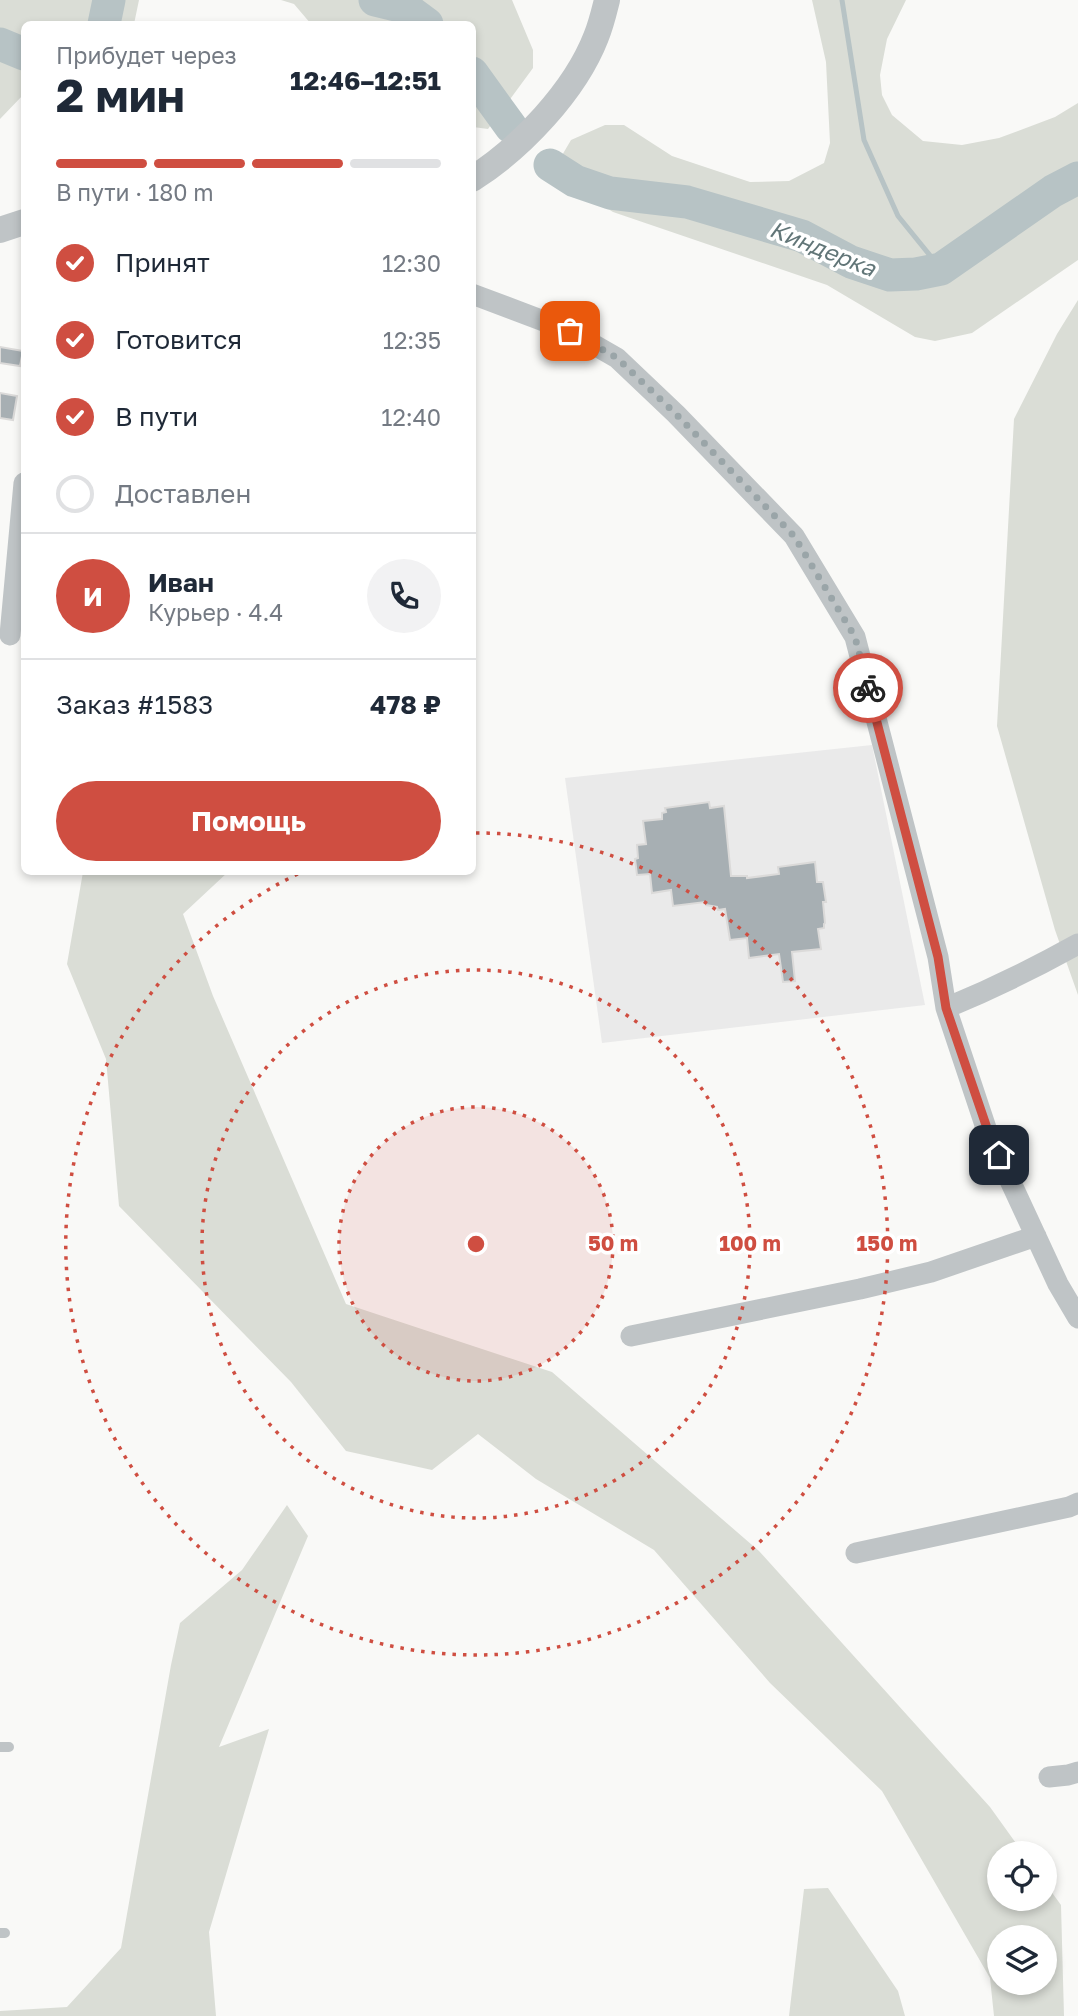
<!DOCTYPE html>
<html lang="ru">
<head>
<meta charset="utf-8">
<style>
  body { margin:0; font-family:"Golos Text",sans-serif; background:#f2f2f3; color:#1f2937; height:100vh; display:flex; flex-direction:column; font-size:26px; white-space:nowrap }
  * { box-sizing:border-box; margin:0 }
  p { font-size:23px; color:#747a83 }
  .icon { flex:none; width:38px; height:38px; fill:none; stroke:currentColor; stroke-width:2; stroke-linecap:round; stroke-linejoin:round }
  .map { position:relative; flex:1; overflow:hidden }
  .side { position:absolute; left:21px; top:21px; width:455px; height:854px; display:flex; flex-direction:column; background:#fff; border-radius:10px; box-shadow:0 4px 10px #0003 }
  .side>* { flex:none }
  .buttons { position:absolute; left:987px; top:1841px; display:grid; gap:14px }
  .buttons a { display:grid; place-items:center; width:70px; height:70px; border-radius:50%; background:#fff; box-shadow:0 4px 10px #0003; font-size:35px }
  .pin { position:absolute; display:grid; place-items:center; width:60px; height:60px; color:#fff; margin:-30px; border-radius:14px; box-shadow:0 4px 10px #0006 }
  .courier { position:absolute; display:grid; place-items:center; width:70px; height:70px; margin:-35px; border:5px solid #cf4e41; border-radius:50%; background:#fff; color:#222; box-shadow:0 2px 9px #0007 }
  .summary em { font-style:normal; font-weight:700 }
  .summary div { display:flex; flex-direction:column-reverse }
  .summary { display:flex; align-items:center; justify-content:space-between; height:119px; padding:0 35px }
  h1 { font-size:46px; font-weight:700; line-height:52px }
  .bar { display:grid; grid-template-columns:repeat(4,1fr); gap:10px 7px; align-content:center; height:84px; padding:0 35px }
  .bar i { height:9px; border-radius:5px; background:#e0e1e3 }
  .bar .active { background:#cf4e41 }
  .bar p { grid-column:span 4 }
  .line { display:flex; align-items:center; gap:18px; padding:0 35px; border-top:2px solid #e0e1e3 }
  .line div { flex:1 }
  .round { display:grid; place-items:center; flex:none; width:74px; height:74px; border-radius:37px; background:#f2f2f3 }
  ol { padding:0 35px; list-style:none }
  li { display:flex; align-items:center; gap:21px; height:77px }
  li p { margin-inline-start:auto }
  li .icon { padding:7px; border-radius:50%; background:#cf4e41; color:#fff; stroke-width:4 }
  li:last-child { color:#747a83 }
  li i { width:38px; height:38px; border:4px solid #e0e1e3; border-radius:50% }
  .button { display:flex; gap:14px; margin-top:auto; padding:14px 35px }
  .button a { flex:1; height:80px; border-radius:42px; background:#cf4e41; color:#fff; font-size:28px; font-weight:700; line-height:80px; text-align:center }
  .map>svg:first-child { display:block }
</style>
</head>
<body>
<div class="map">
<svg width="1078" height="2016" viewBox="0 0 1078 2016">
  <rect width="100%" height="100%" fill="#f9f9f7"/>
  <!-- built -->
  <path fill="#eaeaea" d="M872 745 925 1005 602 1043 565 778Z"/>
  <!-- green -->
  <path fill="#daddd6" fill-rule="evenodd" d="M0 0H139L134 24H24V94L0 119Z
    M281 0H512L533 50V68L488 129 473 127 472 24H311L294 4Z
    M812 0H906L887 39 880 75 882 95 892 115 923 141 962 145 999 138 1055 117 1078 103V260L972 333 935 341 915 337 827 285 613 212 589 197 570 174 561 157 571 140 605 125H624L672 156 750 182 789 181 824 163 830 143 826 62Z
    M1078 300V995L1055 930 997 726 1014 419 1057 334Z
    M83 872H228L183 914 213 996 346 1304 552 1372 759 1551 990 1807 1023 1853H999V1899H1045V1883L1061 1905 1064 2016H994L990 1978 882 1791 770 1683 654 1550 536 1479 478 1434 432 1470 346 1451 291 1382 119 1206 106 1059 67 964ZM999 1937H1045V1983H999Z
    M287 1505 308 1536 219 1747 269 1729 209 1932 216 2016H0V2011L67 2007 121 1948 171 1665 180 1623 242 1570Z
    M828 1888 898 1991 905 2016H789L804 1889Z"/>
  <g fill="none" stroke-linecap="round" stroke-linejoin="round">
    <!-- stream -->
    <path stroke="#b7c3c5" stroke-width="5" d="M842 0 864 140 898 216 941 269"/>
    <!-- river -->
    <path stroke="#b7c3c5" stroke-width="33" d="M375 0 404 7 427 24
      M104 24 109 0
      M0 44 24 54
      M472 73 511 127
      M550 165 575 181 610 193 687 202 802 236 851 262 890 275 916 274 941 269 1053 191 1078 178"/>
  </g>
  <!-- building -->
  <path fill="#a7afb3" stroke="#dbdad9" stroke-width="2" d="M0 347 23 351 20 366 0 363Z
    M0 393 17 396 13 420 0 418Z
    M709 802 710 808 724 806 731 876H747V878L779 874 778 867 815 862 817 882H823L826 902H823L825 923 824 924V928L818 929 821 949 792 952 795 981 783 982 779 954 749 958 747 938 730 940 725 909 718 910 717 907 706 905 705 902 673 906 671 890 652 893 650 874 637 875 635 859 638 858 637 845 646 844 643 821 662 819V813L666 812 665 808Z"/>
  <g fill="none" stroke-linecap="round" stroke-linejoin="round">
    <!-- service -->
    <path stroke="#bfc4c6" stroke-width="10" d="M0 1747H9
      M0 1933H5"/>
    <!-- minor -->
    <path stroke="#bfc4c6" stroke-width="21" d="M472 294 570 331 617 358 676 414 794 536 855 637 938 957 946 1008 987 1131 1058 1284 1078 1318
      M10 635 24 483
      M946 1008C992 989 1035 968 1078 944
      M631 1336 860 1289 931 1272 1036 1236
      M856 1553 1069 1507 1078 1503
      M1049 1777 1068 1775 1078 1772"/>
    <!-- tertiary -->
    <path stroke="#bfc4c6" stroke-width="26" d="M472 179C521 148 575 91 596 37 601 25 604 12 607 0
      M0 230 24 222"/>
  </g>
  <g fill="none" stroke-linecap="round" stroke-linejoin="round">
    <!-- done -->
    <path stroke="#9aa5a8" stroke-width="7" stroke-dasharray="0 12.6" d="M570 331 617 358 676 414 794 536 855 637 868 688"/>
    <!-- route -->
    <path stroke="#cf4e41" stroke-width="9" d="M868 688 938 957 946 1008 988 1131 999 1155"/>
  </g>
  <!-- distance rings -->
  <circle cx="476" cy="1244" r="137" fill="#cf4e41" fill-opacity=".12"/>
  <g fill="none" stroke="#cf4e41" stroke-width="3.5" stroke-dasharray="3.5 7">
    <circle cx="476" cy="1244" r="137"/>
    <circle cx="476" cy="1244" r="274"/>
    <path d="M476 833A411 411 0 1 1 302 872"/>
  </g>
  <g text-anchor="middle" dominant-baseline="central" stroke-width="7" stroke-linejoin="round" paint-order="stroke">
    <!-- water labels -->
    <g font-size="23" font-style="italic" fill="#627678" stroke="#fff">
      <text transform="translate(823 248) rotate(22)">Киндерка</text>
    </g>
  </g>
  <circle cx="476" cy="1244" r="10" fill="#cf4e41" stroke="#fff" stroke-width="3.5"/>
  <g font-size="21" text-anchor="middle" font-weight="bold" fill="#cf4e41" stroke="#fff" stroke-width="7" stroke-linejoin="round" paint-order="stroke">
    <text x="613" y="1251">50 m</text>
    <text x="750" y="1251">100 m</text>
    <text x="887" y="1251">150 m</text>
  </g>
</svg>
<div class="buttons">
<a><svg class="icon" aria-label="locate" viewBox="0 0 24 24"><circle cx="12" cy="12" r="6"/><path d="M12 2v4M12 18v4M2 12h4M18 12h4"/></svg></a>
<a><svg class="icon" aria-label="layers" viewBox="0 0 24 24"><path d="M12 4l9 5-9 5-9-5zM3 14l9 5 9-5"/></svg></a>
</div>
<div class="pin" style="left:570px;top:331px;background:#ea580c"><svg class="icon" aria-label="bag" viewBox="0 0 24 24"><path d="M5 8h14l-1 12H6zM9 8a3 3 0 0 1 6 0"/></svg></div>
<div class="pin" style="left:999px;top:1155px;background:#1f2937"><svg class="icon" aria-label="home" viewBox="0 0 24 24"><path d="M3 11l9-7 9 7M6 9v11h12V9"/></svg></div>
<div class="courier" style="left:868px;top:688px"><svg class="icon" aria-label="bike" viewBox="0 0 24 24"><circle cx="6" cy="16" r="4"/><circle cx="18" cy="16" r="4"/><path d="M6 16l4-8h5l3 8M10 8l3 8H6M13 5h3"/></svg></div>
<section class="side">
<div class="summary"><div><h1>2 мин</h1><p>Прибудет через</p></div><em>12:46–12:51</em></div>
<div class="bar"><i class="active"></i><i class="active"></i><i class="active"></i><i></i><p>В пути · 180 m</p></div>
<ol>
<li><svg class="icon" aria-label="check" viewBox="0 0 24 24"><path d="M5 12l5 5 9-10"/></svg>Принят<p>12:30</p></li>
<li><svg class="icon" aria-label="check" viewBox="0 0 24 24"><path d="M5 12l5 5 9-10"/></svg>Готовится<p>12:35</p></li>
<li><svg class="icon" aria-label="check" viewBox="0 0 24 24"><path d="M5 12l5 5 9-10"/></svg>В пути<p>12:40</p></li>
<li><i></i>Доставлен</li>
</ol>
<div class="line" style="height:126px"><b class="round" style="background:#cf4e41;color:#fff">И</b><div><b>Иван</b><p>Курьер · 4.4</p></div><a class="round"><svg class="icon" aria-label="phone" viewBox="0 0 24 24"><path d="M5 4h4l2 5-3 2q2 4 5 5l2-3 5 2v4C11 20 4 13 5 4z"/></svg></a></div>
<div class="line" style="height:91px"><div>Заказ #1583</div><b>478 ₽</b></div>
<div class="button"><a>Помощь</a></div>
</section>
</div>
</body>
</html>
